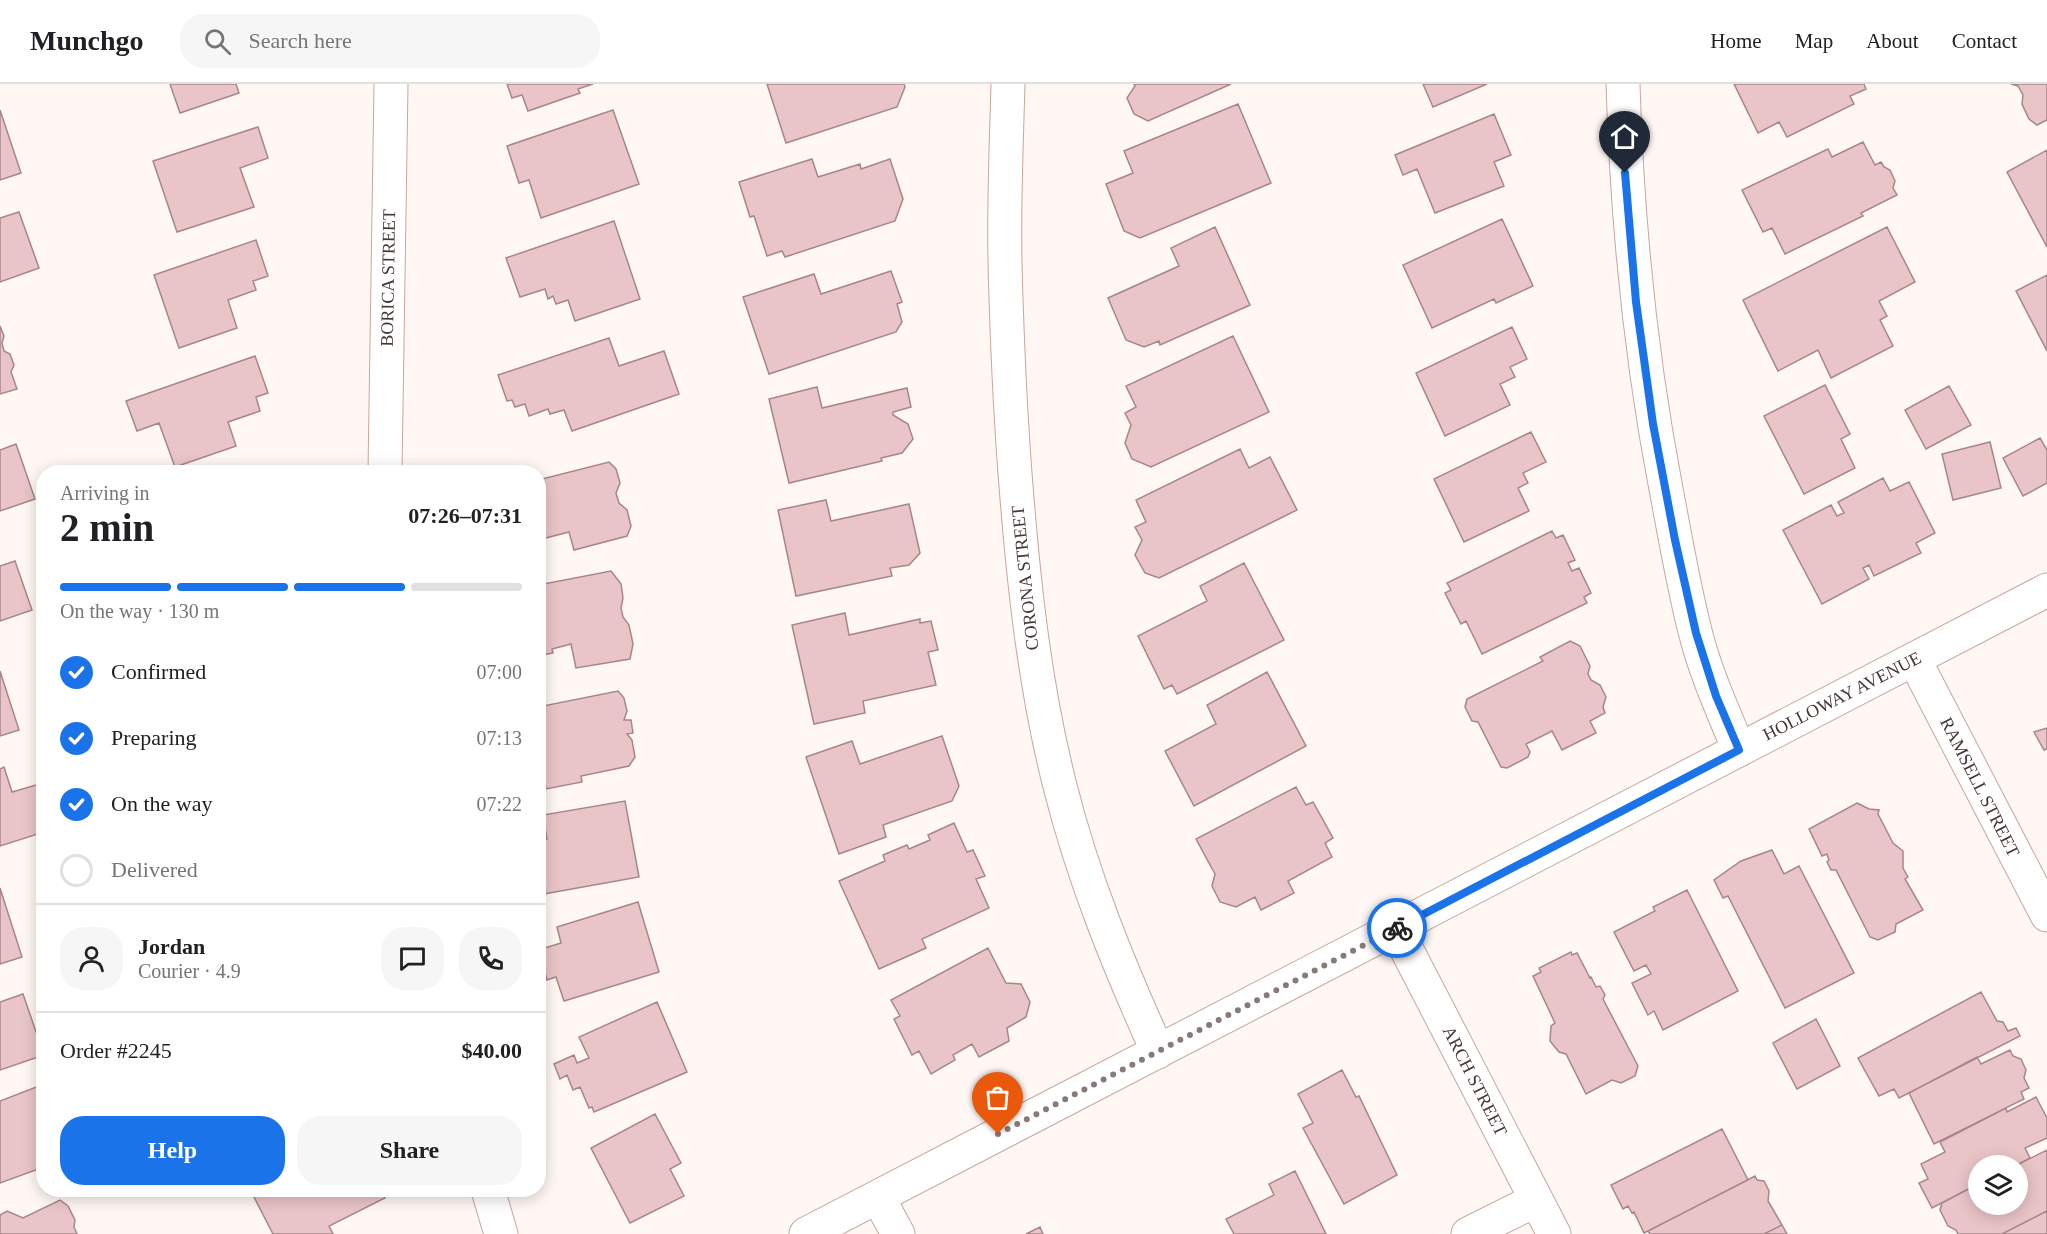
<!DOCTYPE html>
<html lang="en">
<head>
<meta charset="utf-8">
<style>
  body { margin:0; font-family:Georgia,serif; background:#f6f6f6; color:#202124; height:100vh; display:flex; flex-direction:column; font-size:22px; white-space:nowrap }
  * { box-sizing:border-box; margin:0 }
  p { font-size:20px; color:#757577 }
  .icon { flex:none; width:33px; height:33px; fill:none; stroke:currentColor; stroke-width:2; stroke-linecap:round; stroke-linejoin:round }
  .map { position:relative; flex:1; overflow:hidden }
  .sheet { position:absolute; left:36px; top:381px; width:510px; height:732px; display:flex; flex-direction:column; background:#fff; border-radius:24px; box-shadow:0 3px 15px #0003 }
  .sheet>* { flex:none }
  .fabs { position:absolute; left:1968px; top:1071px; display:grid; gap:12px }
  .fabs a { display:grid; place-items:center; width:60px; height:60px; border-radius:50%; background:#fff; box-shadow:0 3px 15px #0003; font-size:30px }
  .pin { position:absolute; display:grid; place-items:center; width:51px; height:51px; color:#fff; margin:-62px -26px; border-radius:50% 50% 50% 0; rotate:-45deg; box-shadow:0 0 6px #0007 }
  .pin .icon { rotate:45deg }
  .courier { position:absolute; display:grid; place-items:center; width:60px; height:60px; margin:-30px; border:4px solid #1a73e8; border-radius:50%; background:#fff; color:#222; box-shadow:0 2px 8px #0007 }
  .headline em { font-style:normal; font-weight:800 }
  .headline div { display:flex; flex-direction:column-reverse }
  .headline { display:flex; align-items:center; justify-content:space-between; height:102px; padding:0 24px }
  h1 { font-size:39px; font-weight:800; line-height:45px }
  .bar { display:grid; grid-template-columns:repeat(4,1fr); gap:9px 6px; align-content:center; height:72px; padding:0 24px }
  .bar i { height:8px; border-radius:4px; background:#e0e0e0 }
  .bar .on { background:#1a73e8 }
  .bar p { grid-column:span 4 }
  .line { display:flex; align-items:center; gap:15px; padding:0 24px; border-top:2px solid #e0e0e0 }
  .line div { flex:1 }
  .round { display:grid; place-items:center; flex:none; width:63px; height:63px; border-radius:24px; background:#f6f6f6 }
  ol { padding:0 24px; list-style:none }
  li { display:flex; align-items:center; gap:18px; height:66px }
  li p { margin-inline-start:auto }
  li .icon { padding:6px; border-radius:50%; background:#1a73e8; color:#fff; stroke-width:4 }
  li:last-child { color:#757577 }
  li i { width:33px; height:33px; border:3px solid #e0e0e0; border-radius:50% }
  .action { display:flex; gap:12px; margin-top:auto; padding:12px 24px }
  .action a { flex:1; height:69px; border-radius:24px; background:#1a73e8; color:#fff; font-size:24px; font-weight:800; line-height:69px; text-align:center }
  .action a+a { background:#f6f6f6; color:#202124 }
  header { display:flex; align-items:center; gap:36px; box-sizing:border-box; height:84px; padding:0 30px; background:#fff; border-bottom:2px solid #e0e0e0 }
  header strong { font-size:28px }
  nav { display:flex; gap:33px; margin-inline-start:auto; font-size:21px }
  .search { width:420px; height:54px; background:#f6f6f6; display:flex; align-items:center; gap:15px; box-sizing:border-box; padding:0 21px; border-radius:24px; color:#757577; font-size:22px }
  .map>svg:first-child { display:block }
</style>
</head>
<body>
<header>
<strong>Munchgo</strong>
<div class="search"><svg class="icon" aria-label="search" viewBox="0 0 24 24"><circle cx="10" cy="10" r="6"/><path d="M15 15l6 6"/></svg>Search here</div>
<nav><a>Home</a><a>Map</a><a>About</a><a>Contact</a></nav>
</header>
<div class="map">
<svg width="2047" height="1150" viewBox="0 0 2047 1150">
  <rect width="100%" height="100%" fill="#fef7f4"/>
  <!-- building -->
  <path fill="#eac5c8" stroke="#a88588" stroke-width="1.5" d="M170 0H236L239 9 180 29Z
    M507 0H593L578 5 580 9 528 27 522 11 512 14Z
    M767 0H904L905 3 897 23 786 59Z
    M1134 0H1231L1148 37 1134 30 1127 14 1135 2Z
    M1423 0H1487L1433 23Z
    M1734 0H1864L1866 5 1850 12 1854 20 1787 53 1779 38 1758 49Z
    M2011 0H2047V36L2037 41 2029 35 2022 20 2023 11 2018 2Z
    M1238 20 1271 99 1140 154 1124 147 1106 100 1133 89 1124 67Z
    M0 26 21 89 0 96Z
    M613 26 639 100 541 134 529 96 519 99 507 62Z
    M1494 30 1511 71 1494 78 1504 102 1435 129 1417 85 1403 91 1395 71Z
    M258 43 268 74 240 84 254 123 177 148 153 77Z
    M1863 58 1875 81 1881 78 1884 83 1890 86 1895 97 1893 104 1897 111 1861 129 1863 132 1785 170 1772 144 1763 148 1742 106 1828 65 1832 73Z
    M2047 66V163L2007 88Z
    M812 75 818 93 860 80 861 85 890 75 903 115 895 137 785 173 782 167 767 172 754 132 750 133 739 98Z
    M19 128 39 184 0 198V134Z
    M1502 135 1533 202 1496 219 1494 215 1432 244 1403 181Z
    M614 137 640 215 575 237 568 216 556 220 553 212 548 215 545 205 520 213 506 174Z
    M1215 143 1250 221 1160 261 1159 257 1144 263 1126 256 1108 214 1179 182 1171 164Z
    M1887 143 1915 198 1879 217 1887 232 1880 236 1893 262 1831 294 1818 266 1778 287 1743 216Z
    M256 156 268 192 253 197 256 206 228 216 237 244 179 264 154 191Z
    M891 187 902 218 897 220 902 238 896 248 769 290 743 213 814 190 821 210Z
    M2047 191V267L2016 207Z
    M0 242 4 252 2 259 4 267 10 270 14 281 11 288 17 305 0 310Z
    M1512 243 1527 275 1510 283 1515 293 1500 300 1510 321 1445 352 1416 289Z
    M1233 252 1269 328 1151 383 1132 375 1125 359 1131 341 1125 329 1136 323 1126 302Z
    M609 254 619 282 664 267 679 310 572 347 564 326 550 330 548 325 529 332 525 320 515 323 512 316 507 317 498 291Z
    M255 272 268 309 256 313 260 327 228 338 236 362 175 383 159 339 137 347 126 317Z
    M1825 301 1850 350 1841 355 1855 384 1804 410 1764 332Z
    M1949 302 1971 341 1926 365 1905 326Z
    M817 303 822 324 907 304 911 323 893 328V331L908 340 913 355 902 369 881 374 882 377 789 399 769 315Z
    M1531 348 1546 378 1523 389 1528 399 1518 404 1529 427 1464 458 1434 395Z
    M2040 354 2047 366V399L2023 412 2003 374Z
    M1990 358 2001 404 1953 416 1942 370Z
    M16 360 35 415 0 427V366Z
    M1240 365 1249 384 1270 373 1297 426 1159 494 1145 489 1135 471 1142 456 1135 443 1146 438 1136 416Z
    M609 378 616 385 620 399 616 409 619 419 627 426 631 442 627 452 574 466 569 448 538 456V396Z
    M1883 394 1890 407 1909 398 1935 449 1916 459 1921 469 1874 492 1869 481 1863 484 1869 495 1822 520 1783 446 1831 421 1837 432 1844 429 1838 418Z
    M826 416 831 437 909 420 920 469 909 481 890 484 892 492 796 512 778 426Z
    M1552 447 1556 454 1563 451 1575 476 1568 479 1572 487 1579 484 1591 509 1584 513 1587 519 1482 570 1466 537 1461 540 1445 509 1451 506 1447 499Z
    M15 477 32 526 0 537V482Z
    M1244 479 1284 556 1177 610 1172 601 1164 605 1138 552 1207 517 1200 502Z
    M611 487 621 500 623 514 621 524 623 533 629 541 633 560 630 575 576 584 571 560 552 565 553 569 538 572V501Z
    M845 529 849 551 920 535V539L931 537 938 566 928 568 936 601 863 617 865 629 814 640 792 541Z
    M1570 557 1580 562 1590 582 1588 590 1591 596 1600 601 1606 613 1603 623 1605 629 1590 637 1596 649 1562 666 1552 647 1526 660 1530 668 1528 673 1507 684 1501 683 1478 638 1472 637 1465 623 1467 615 1543 577 1540 573Z
    M0 587 19 646 0 652Z
    M1267 588 1306 662 1194 722 1165 667 1216 640 1207 621Z
    M618 607 624 614 627 627 624 636H631L633 649 627 650 632 656 635 673 629 682 581 692 582 698 546 705 541 683 538 684V623Z
    M2047 644V665L2044 666 2034 648Z
    M942 652 959 702 952 717 883 741 886 753 839 770 806 673 852 657 860 680Z
    M4 683 12 708 36 701 42 706 44 719 39 725 44 738V748L0 762V685Z
    M1296 703 1306 721 1313 718 1333 754 1325 759 1332 773 1288 797 1294 809 1261 826 1255 813 1236 823 1220 818 1212 802 1215 790 1196 755Z
    M625 717 639 793 538 811V756L547 755 543 731Z
    M1857 719 1869 725 1879 726 1878 730 1893 759 1903 767V784L1908 793 1905 795 1923 826 1896 840 1895 848 1878 856 1870 853 1836 786H1831L1827 778 1829 776 1827 770 1822 772 1809 745Z
    M954 739 967 768 973 766 985 792 976 795 989 824 922 855 926 864 879 885 839 797 885 777 883 771 907 761 909 765 930 756 928 751Z
    M1772 766 1784 790 1799 782 1854 889 1785 924 1728 812 1723 814 1714 796 1741 777Z
    M0 804 22 873 0 880Z
    M1687 806 1738 907 1663 946 1654 927 1648 931 1632 899 1651 890 1646 881 1634 887 1614 848 1655 827 1653 823Z
    M638 818 659 888 564 917 556 893 547 896 543 881 538 882V866L561 859 557 843Z
    M988 864 1006 899 1021 900 1030 918 1026 933 1007 944 1009 957 979 973 972 960 953 971 955 976 931 990 919 967 912 971 894 935 900 932 891 916Z
    M1571 868 1572 871 1577 869 1590 894 1591 893 1596 903 1600 902 1605 911 1603 915 1638 982 1635 992 1621 999 1612 996 1586 1010 1566 970 1559 968 1550 957 1551 942 1555 939 1533 892 1541 888 1539 884Z
    M1981 908 1997 937 2003 938 2008 947 2016 944 2020 952 1899 1014 1894 1005 1879 1012 1858 974Z
    M23 910 44 971 0 986V918Z
    M657 918 687 988 594 1028 592 1023 589 1024 580 1003 573 1006 567 991 560 995 554 980 574 971 577 979 589 974 579 953Z
    M1816 935 1840 982 1797 1005 1773 959Z
    M2010 966 2013 972 2021 975 2026 986 2024 994 2029 1004 2021 1008 2024 1015 1934 1060 1909 1009 1977 973 1981 980Z
    M1342 986 1356 1013 1359 1012 1397 1091 1344 1120 1303 1044 1313 1039 1298 1010Z
    M44 1000V1083L0 1099V1017Z
    M2036 1013 2047 1034V1054L2025 1064 2030 1074 2015 1082H1978V1100L1932 1124 1919 1099 1928 1095 1921 1080 1945 1068 1940 1058 2006 1024 2007 1028Z
    M655 1030 681 1079 670 1085 684 1112 630 1139 591 1064Z
    M1722 1045 1748 1096 1644 1149 1634 1128 1632 1129 1628 1122 1623 1125 1611 1101Z
    M2047 1066V1127L2002 1150H1958L1956 1146 1948 1142 1940 1126 1942 1119 1978 1100V1120H2018V1082H2015Z
    M1295 1087 1326 1150H1234L1226 1135 1274 1111 1269 1100Z
    M1755 1092 1757 1096 1764 1097 1769 1107 1768 1117 1782 1141 1764 1150H1650L1648 1147Z
    M269 1106H381L385 1114 329 1142 333 1150H273L254 1113Z
    M60 1116 68 1122 75 1136 74 1143 77 1150H0V1131L7 1127 23 1134Z
    M2047 1127V1150H2002Z
    M1782 1141 1787 1150H1764Z
    M1040 1143 1043 1150H1026Z"/>
  <g fill="none" stroke-linecap="round" stroke-linejoin="round">
    <defs>
      <path id="minor" d="M1008 0C1006 71 1003 143 1006 214 1008 277 1011 340 1016 402 1024 503 1035 604 1060 702 1083 794 1119 882 1158 968
        M1623 0C1627 137 1640 270 1666 405 1675 452 1683 500 1695 547 1705 588 1723 627 1739 666
        M385 388 391 0
        M1914 575 2047 831
        M1396 845 1554 1150
        M488 1106 501 1150
        M878 1113 898 1150
        M806 1150 2047 506
        M1468 1150 1536 1116"/>
    </defs>
    <!-- minor casing -->
    <use href="#minor" stroke="#c8a69c" stroke-width="35"/>
    <!-- minor -->
    <use href="#minor" stroke="#fff" stroke-width="33"/>
  </g>
  <g fill="none" stroke-linecap="round" stroke-linejoin="round">
    <!-- done -->
    <path stroke="#867b77" stroke-width="6" stroke-dasharray="0 10.8" d="M998 1050 1397 844"/>
    <!-- route -->
    <path stroke="#1a73e8" stroke-width="8" d="M1397 844 1739 666 1716 612 1696 549 1675 456 1653 340 1636 218 1625 89"/>
  </g>
  <g text-anchor="middle" dominant-baseline="central" stroke-width="4.5" stroke-linejoin="round" paint-order="stroke">
    <!-- street labels -->
    <g font-size="18" fill="#463834" stroke="#fff">
      <text transform="translate(388 194) rotate(-89)">BORICA STREET</text>
      <text transform="translate(1025 494) rotate(-96)">CORONA STREET</text>
      <text transform="translate(1842 612) rotate(-27)">HOLLOWAY AVENUE</text>
      <text transform="translate(1980 703) rotate(63)">RAMSELL STREET</text>
      <text transform="translate(1475 997) rotate(63)">ARCH STREET</text>
    </g>
  </g>
</svg>
<div class="fabs">
<a><svg class="icon" aria-label="layers" viewBox="0 0 24 24"><path d="M12 4l9 5-9 5-9-5zM3 14l9 5 9-5"/></svg></a>
</div>
<div class="pin" style="left:998px;top:1050px;background:#ea580c"><svg class="icon" aria-label="bag" viewBox="0 0 24 24"><path d="M5 8h14l-1 12H6zM9 8a3 3 0 0 1 6 0"/></svg></div>
<div class="pin" style="left:1625px;top:89px;background:#1f2937"><svg class="icon" aria-label="home" viewBox="0 0 24 24"><path d="M3 11l9-7 9 7M6 9v11h12V9"/></svg></div>
<div class="courier" style="left:1397px;top:844px"><svg class="icon" aria-label="bike" viewBox="0 0 24 24"><circle cx="6" cy="16" r="4"/><circle cx="18" cy="16" r="4"/><path d="M6 16l4-8h5l3 8M10 8l3 8H6M13 5h3"/></svg></div>
<section class="sheet">
<div class="headline"><div><h1>2 min</h1><p>Arriving in</p></div><em>07:26–07:31</em></div>
<div class="bar"><i class="on"></i><i class="on"></i><i class="on"></i><i></i><p>On the way · 130 m</p></div>
<ol>
<li><svg class="icon" aria-label="check" viewBox="0 0 24 24"><path d="M5 12l5 5 9-10"/></svg>Confirmed<p>07:00</p></li>
<li><svg class="icon" aria-label="check" viewBox="0 0 24 24"><path d="M5 12l5 5 9-10"/></svg>Preparing<p>07:13</p></li>
<li><svg class="icon" aria-label="check" viewBox="0 0 24 24"><path d="M5 12l5 5 9-10"/></svg>On the way<p>07:22</p></li>
<li><i></i>Delivered</li>
</ol>
<div class="line" style="height:108px"><a class="round"><svg class="icon" aria-label="person" viewBox="0 0 24 24"><circle cx="12" cy="8" r="4"/><path d="M4 21q1-7 8-7t8 7"/></svg></a><div><b>Jordan</b><p>Courier · 4.9</p></div><a class="round"><svg class="icon" aria-label="chat" viewBox="0 0 24 24"><path d="M4 5h16v11H9l-5 4z"/></svg></a><a class="round"><svg class="icon" aria-label="phone" viewBox="0 0 24 24"><path d="M5 4h4l2 5-3 2q2 4 5 5l2-3 5 2v4C11 20 4 13 5 4z"/></svg></a></div>
<div class="line" style="height:78px"><div>Order #2245</div><b>$40.00</b></div>
<div class="action"><a>Help</a><a>Share</a></div>
</section>
</div>
</body>
</html>
